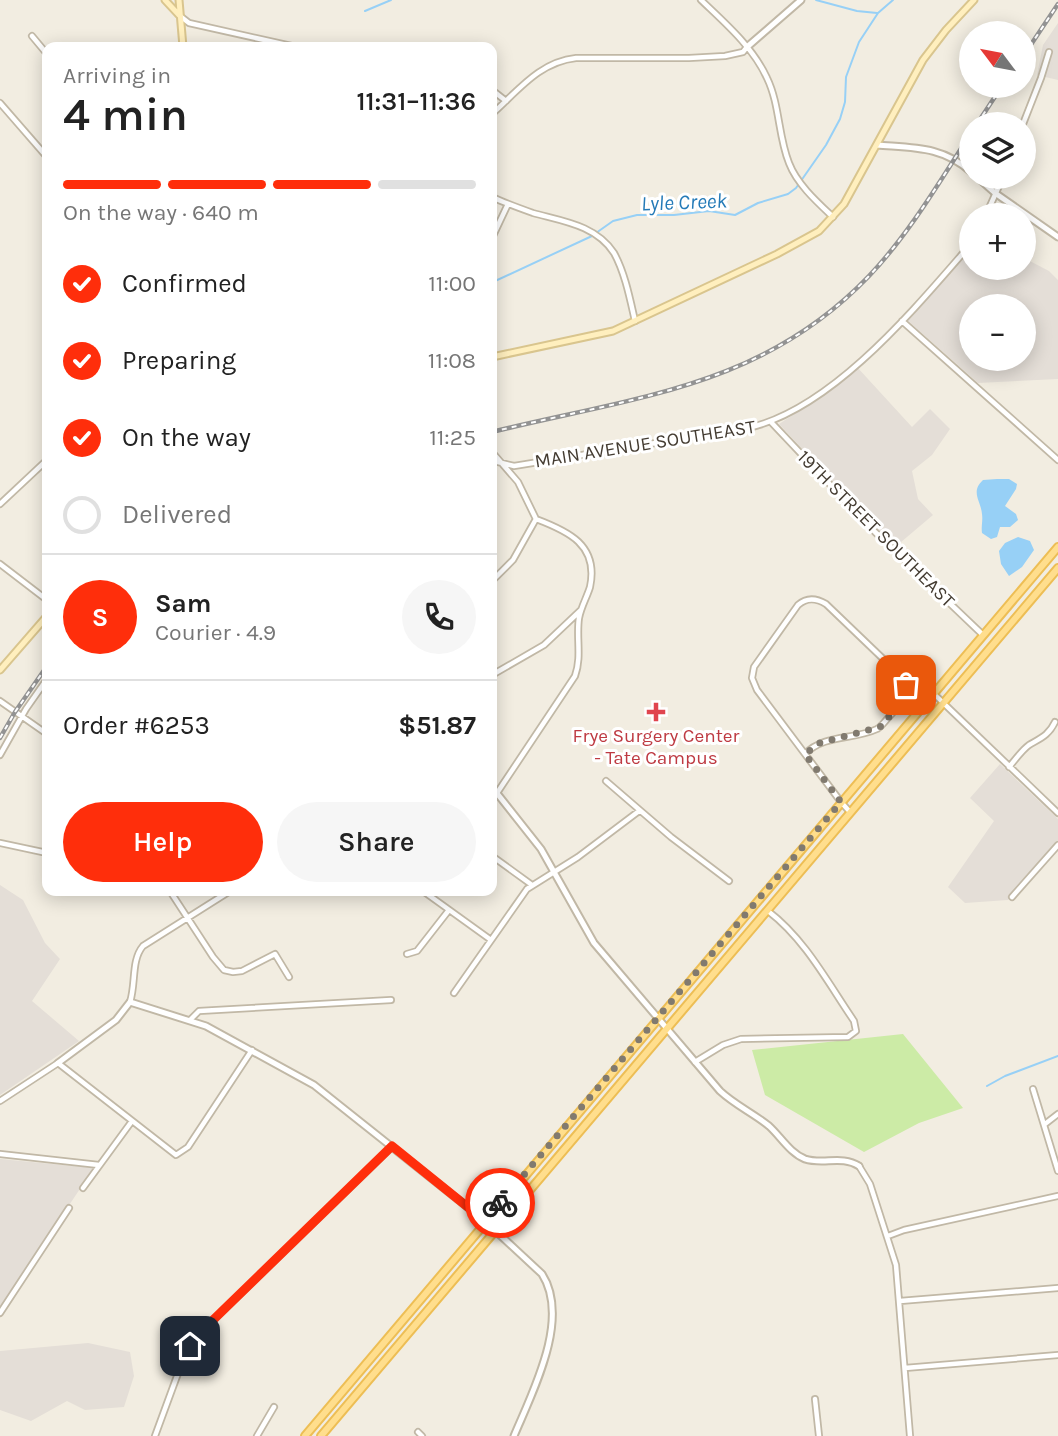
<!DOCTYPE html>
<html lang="en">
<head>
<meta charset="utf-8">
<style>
  body { margin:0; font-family:Karla,sans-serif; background:#f6f6f6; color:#222; height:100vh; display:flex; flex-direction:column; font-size:26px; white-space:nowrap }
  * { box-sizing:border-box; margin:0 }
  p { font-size:23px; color:#767676 }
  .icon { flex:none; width:38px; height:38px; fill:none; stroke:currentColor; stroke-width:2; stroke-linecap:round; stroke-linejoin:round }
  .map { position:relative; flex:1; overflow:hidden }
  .details { position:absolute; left:42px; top:42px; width:455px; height:854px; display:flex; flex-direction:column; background:#fff; border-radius:14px; box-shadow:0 4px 18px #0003 }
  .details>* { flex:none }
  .needle { width:46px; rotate:302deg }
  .controls { position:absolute; left:959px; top:21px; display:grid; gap:14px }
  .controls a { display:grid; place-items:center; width:77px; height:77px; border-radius:50%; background:#fff; box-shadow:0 4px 18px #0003; font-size:35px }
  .pin { position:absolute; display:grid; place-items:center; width:60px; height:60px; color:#fff; margin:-30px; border-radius:14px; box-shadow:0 4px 10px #0006 }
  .courier { position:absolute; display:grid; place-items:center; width:70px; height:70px; margin:-35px; border:5px solid #ff2e0b; border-radius:50%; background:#fff; color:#222; box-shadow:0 2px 9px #0007 }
  .headline em { font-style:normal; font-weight:600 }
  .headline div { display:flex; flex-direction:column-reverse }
  .headline { display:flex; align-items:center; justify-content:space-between; height:119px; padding:0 21px }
  h1 { font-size:46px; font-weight:600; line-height:52px }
  .bar { display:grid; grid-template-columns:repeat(4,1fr); gap:10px 7px; align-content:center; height:84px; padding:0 21px }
  .bar i { height:9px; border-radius:5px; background:#e0e0e0 }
  .bar .on { background:#ff2e0b }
  .bar p { grid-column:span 4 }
  .line { display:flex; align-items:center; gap:18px; padding:0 21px; border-top:2px solid #e0e0e0 }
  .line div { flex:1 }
  .round { display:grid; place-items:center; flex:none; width:74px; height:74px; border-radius:37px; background:#f6f6f6 }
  ol { padding:0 21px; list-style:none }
  li { display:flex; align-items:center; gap:21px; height:77px }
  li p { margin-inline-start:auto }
  li .icon { padding:7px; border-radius:50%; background:#ff2e0b; color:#fff; stroke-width:4 }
  li:last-child { color:#767676 }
  li i { width:38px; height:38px; border:4px solid #e0e0e0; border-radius:50% }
  .cta { display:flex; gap:14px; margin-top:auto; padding:14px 21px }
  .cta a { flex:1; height:80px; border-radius:42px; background:#ff2e0b; color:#fff; font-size:28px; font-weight:600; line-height:80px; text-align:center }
  .cta a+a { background:#f6f6f6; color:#222 }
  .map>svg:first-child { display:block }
</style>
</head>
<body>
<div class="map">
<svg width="1058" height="1436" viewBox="0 0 1058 1436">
  <rect width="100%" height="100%" fill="#f2ede1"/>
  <!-- industrial -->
  <path fill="#e4ded7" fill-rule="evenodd" d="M1058 23V80L1037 75 1043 45Z
    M971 247V268H1024V258L1049 271 1058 280V379L978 383 907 320ZM971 306H1024V359H971Z
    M857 367 912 427 930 409 950 429 932 455 912 471 918 499 933 515 894 548 779 424 816 400Z
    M1000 764 1058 819V840L1008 900 965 903 948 887 994 821 970 798Z
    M0 885 23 900 45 943 60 959 32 1001 79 1041 0 1095Z
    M0 1159 94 1168 0 1308Z
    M88 1343 130 1352 134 1376 124 1407 85 1410 67 1401 31 1421 0 1410V1351Z"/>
  <!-- green -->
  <path fill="#cceba6" d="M903 1034 963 1108 919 1123 864 1152 765 1095 752 1050Z"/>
  <!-- water -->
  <path fill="#97d0f6" d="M997 479H1009L1017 484 1016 489 1005 506 1016 514 1018 520 1010 527H1000L997 537 991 539 982 533C981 526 983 521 982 514 981 501 970 492 983 480Z
    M1018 537 1030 541 1034 550 1022 567 1009 576 1001 564 999 551 1005 543Z"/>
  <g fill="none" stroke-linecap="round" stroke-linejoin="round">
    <!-- stream -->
    <path stroke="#97d0f6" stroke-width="2" d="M816 0 857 11 877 13
      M365 11 391 0
      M596 233 613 221 637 215H674L709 211 735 215 758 203 788 194 796 188 826 145 840 119 845 102 846 77 859 42 878 13 893 0
      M493 282 592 236
      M987 1086 1005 1076 1058 1056"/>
    <defs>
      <path id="minor" d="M701 0C725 23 753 47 767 78 780 105 778 136 789 163 797 184 817 202 833 217
        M180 16 189 23 296 47
        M32 36 47 54
        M492 90 506 101
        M0 103 47 157
        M492 114C518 91 539 62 576 58H689L725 56 743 52 747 47
        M1023 124 1041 78 1049 52
        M492 197C505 203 519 208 533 213 562 221 596 225 614 253 625 273 630 299 635 321
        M986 215 1003 177
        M492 238 508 204
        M902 321 1058 460
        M771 422 875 532 983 635
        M492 452 518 482 536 519C568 531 599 545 590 587 587 597 581 607 579 618 576 637 582 657 575 676L497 793
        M492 463 494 461 514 466 748 428C833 409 916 307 971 244
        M0 504 47 460
        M0 564 47 600
        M492 581 513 560 536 519
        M492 675 544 645 581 610
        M934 694 1058 813
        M0 701 47 734
        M805 754C824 734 854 740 877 729 882 726 885 721 889 717 900 704 915 692 900 675L826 604C816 598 807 597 798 605L754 667 752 678 757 690 841 802 850 812
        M0 755 26 709 47 679
        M1009 767C1015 760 1022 750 1029 745 1041 738 1049 735 1055 722
        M606 781 671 837 729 881
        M0 843 47 853
        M492 856 532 885
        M170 891 213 957 224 970 233 972 242 971 275 954 289 977
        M423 891 491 940
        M1012 897 1058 845
        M407 954 417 951 449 910
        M454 993 527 889 578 857 639 811
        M130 1002C136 984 131 960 143 946L230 891
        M191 1019 199 1011 391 1000
        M695 1062 723 1045 741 1039 848 1037 856 1031 854 1021C828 983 805 939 768 911
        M1033 1089 1058 1171
        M0 1101 58 1063 176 1155 188 1147 252 1050
        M1045 1124 1058 1114
        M0 1154 99 1165
        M859 1166 870 1184 896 1265 910 1436
        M83 1188 132 1121
        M888 1236 904 1230 1058 1196
        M900 1301 1058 1288
        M0 1313 69 1208
        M905 1368 1058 1355
        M815 1399 819 1436
        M418 1432 422 1436
        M155 1436 184 1357 195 1338 392 1147
        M257 1436 274 1407"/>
      <path id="tertiary" d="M747 47 801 0
        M877 145C913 148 943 146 971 172
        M977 177 995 193 1058 237
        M492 787 541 849 594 943 720 1091C735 1105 753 1113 769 1126 781 1137 790 1153 805 1159 823 1165 842 1155 859 1166
        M58 1063 116 1020 130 1002 206 1026 314 1085 485 1221 542 1274C571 1319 532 1393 514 1436"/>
      <path id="secondary" d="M165 0 179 15
        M179 0 183 47
        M492 357 613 331 777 254 819 231 844 204 923 60 946 30 974 0
        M0 670 47 616"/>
      <path id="primary" d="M305 1436 1058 547
        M321 1436 1058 568"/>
    </defs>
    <!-- minor casing -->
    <use href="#minor" stroke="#c1b8a6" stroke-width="8"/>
    <!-- tertiary casing -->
    <use href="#tertiary" stroke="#c1b8a6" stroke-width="9"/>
    <!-- secondary casing -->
    <use href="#secondary" stroke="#d9c58e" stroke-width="9"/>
    <!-- primary casing -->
    <use href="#primary" stroke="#edbe55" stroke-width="10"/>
    <!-- minor -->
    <use href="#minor" stroke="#fff" stroke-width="4.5"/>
    <!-- tertiary -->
    <use href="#tertiary" stroke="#fff" stroke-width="5"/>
    <!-- secondary -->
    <use href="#secondary" stroke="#ffefbe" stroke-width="5"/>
    <!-- primary -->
    <use href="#primary" stroke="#ffde8d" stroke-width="6"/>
    <defs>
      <path id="rail" d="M1024 55 1058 4
        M977 124 1002 86
        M492 432C633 397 762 388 869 276 909 234 940 181 971 133
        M0 738 15 712 47 666"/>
    </defs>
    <!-- rail casing -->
    <use href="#rail" stroke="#939393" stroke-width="4.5"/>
    <!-- rail -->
    <use href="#rail" stroke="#fff" stroke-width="2" stroke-dasharray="5" stroke-linecap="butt"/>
  </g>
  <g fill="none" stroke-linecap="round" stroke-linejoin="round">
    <!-- done -->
    <path stroke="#817a6f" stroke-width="7" stroke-dasharray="0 12.6" d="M500 1203 841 802 805 754 820 743 880 727 903 701 906 693V685"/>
    <!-- route -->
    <path stroke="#ff2e0b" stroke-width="9" d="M190 1346 212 1321 392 1146 485 1221 500 1203"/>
  </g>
  <!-- markers -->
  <path fill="#e0444e" stroke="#fff" stroke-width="2.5" d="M652.5 701.5h7v7h7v7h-7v7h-7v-7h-7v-7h7z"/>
  <g text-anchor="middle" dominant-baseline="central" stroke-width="6" stroke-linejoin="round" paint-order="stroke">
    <!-- street labels -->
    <g font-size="19" fill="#443c32" stroke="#fff">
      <text transform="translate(645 444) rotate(-9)">MAIN AVENUE SOUTHEAST</text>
      <text transform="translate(876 529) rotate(45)">19TH STREET SOUTHEAST</text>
    </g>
    <!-- health labels -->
    <g font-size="19" fill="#be3a42" stroke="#fff">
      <text x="656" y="736">Frye Surgery Center<tspan x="656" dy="22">- Tate Campus</tspan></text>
    </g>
    <!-- water labels -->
    <g font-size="21" font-style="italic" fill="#247ab7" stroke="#fff">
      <text transform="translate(684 202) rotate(-2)">Lyle Creek</text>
    </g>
  </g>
</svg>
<div class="controls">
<a><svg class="needle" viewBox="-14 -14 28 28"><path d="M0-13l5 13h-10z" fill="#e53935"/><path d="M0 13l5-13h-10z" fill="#767676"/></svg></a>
<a><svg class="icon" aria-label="layers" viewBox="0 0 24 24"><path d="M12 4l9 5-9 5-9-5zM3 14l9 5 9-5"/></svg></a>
<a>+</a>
<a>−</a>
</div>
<div class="pin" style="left:906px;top:685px;background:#ea580c"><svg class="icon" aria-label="bag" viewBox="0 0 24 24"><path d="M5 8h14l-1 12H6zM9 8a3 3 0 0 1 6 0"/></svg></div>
<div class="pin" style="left:190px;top:1346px;background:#1f2937"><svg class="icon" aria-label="home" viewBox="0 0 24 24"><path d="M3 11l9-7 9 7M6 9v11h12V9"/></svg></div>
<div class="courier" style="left:500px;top:1203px"><svg class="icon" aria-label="bike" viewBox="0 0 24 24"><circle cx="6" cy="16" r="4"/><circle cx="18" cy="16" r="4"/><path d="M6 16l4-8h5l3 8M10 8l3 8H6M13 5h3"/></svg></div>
<section class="details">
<div class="headline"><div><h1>4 min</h1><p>Arriving in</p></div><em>11:31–11:36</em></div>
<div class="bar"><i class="on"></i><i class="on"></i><i class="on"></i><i></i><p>On the way · 640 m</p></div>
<ol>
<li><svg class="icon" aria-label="check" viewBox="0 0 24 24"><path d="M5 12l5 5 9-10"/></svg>Confirmed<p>11:00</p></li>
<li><svg class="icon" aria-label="check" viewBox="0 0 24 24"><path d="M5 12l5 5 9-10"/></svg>Preparing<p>11:08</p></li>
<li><svg class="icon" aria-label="check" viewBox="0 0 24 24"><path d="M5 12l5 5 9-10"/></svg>On the way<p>11:25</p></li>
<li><i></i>Delivered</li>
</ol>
<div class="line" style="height:126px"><b class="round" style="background:#ff2e0b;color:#fff">S</b><div><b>Sam</b><p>Courier · 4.9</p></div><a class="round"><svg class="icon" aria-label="phone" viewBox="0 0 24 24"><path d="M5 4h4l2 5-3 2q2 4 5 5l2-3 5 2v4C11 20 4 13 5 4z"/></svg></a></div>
<div class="line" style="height:91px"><div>Order #6253</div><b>$51.87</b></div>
<div class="cta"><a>Help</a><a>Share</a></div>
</section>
</div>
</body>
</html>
